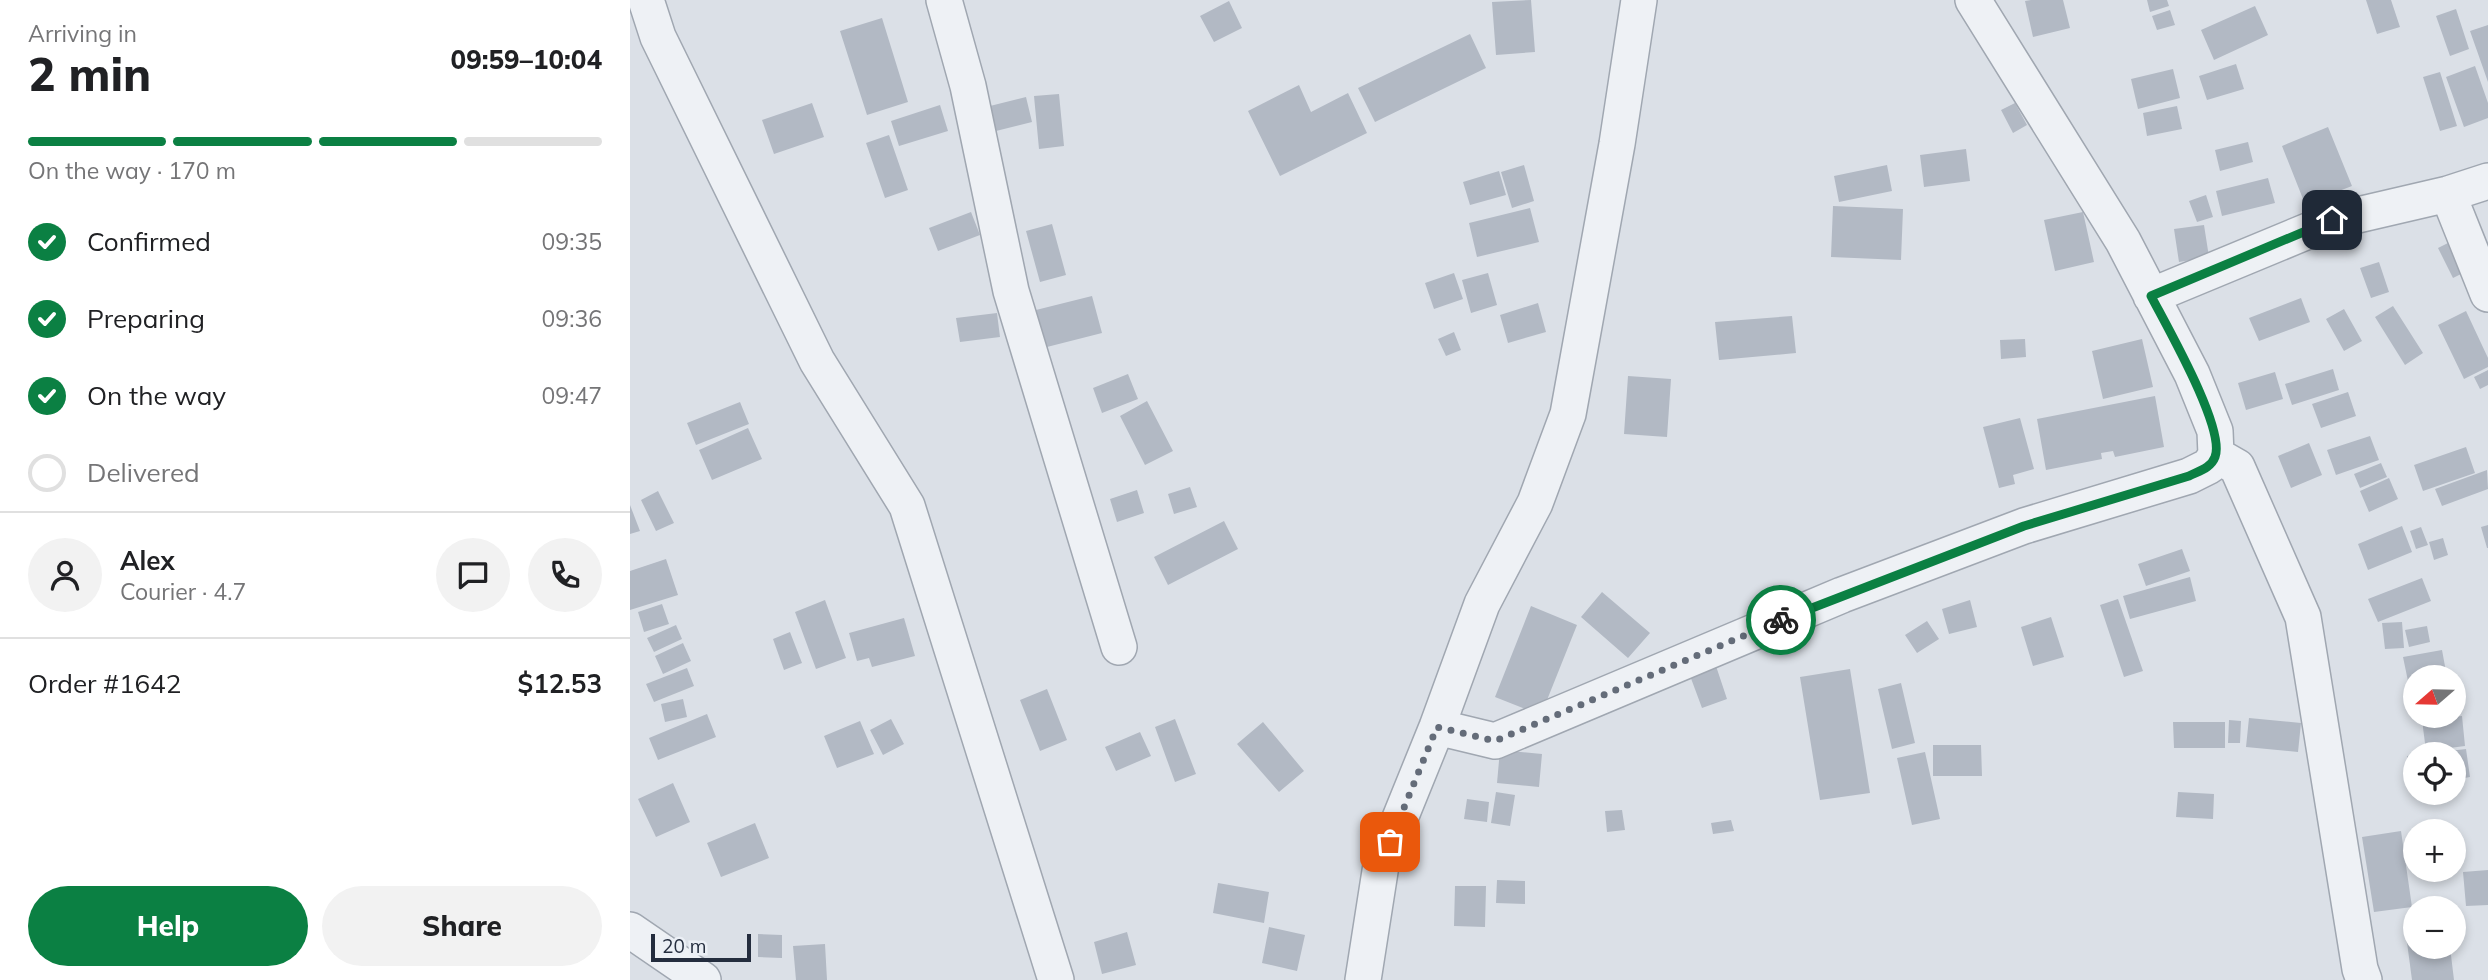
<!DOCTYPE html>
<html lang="en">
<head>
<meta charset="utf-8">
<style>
  body { margin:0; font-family:Mulish,sans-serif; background:#f2f2f2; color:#202124; height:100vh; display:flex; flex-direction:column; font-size:26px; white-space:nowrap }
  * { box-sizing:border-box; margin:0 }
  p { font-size:23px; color:#757577 }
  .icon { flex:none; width:38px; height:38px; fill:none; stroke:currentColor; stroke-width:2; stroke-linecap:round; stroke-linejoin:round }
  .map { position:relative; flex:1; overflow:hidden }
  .side { display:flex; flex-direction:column; background:#fff; width:630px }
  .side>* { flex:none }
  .needle { width:46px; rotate:250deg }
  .controls { position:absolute; left:1773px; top:665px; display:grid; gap:14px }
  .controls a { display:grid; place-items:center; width:63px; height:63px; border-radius:50%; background:#fff; box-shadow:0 4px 10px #0003; font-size:35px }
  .scale { position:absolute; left:21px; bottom:18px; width:100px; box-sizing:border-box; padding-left:7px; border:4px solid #242d3e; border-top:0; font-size:19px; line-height:24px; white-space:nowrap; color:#242d3e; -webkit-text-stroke:5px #ebeff5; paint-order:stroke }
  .pin { position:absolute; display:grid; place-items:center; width:60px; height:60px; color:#fff; margin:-30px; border-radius:14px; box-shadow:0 4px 10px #0006 }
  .courier { position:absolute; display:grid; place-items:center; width:70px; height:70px; margin:-35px; border:5px solid #0b8043; border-radius:50%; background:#fff; color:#222; box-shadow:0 2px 9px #0007 }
  .headline em { font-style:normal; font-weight:800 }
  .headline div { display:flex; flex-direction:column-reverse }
  .headline { display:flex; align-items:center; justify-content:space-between; height:119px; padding:0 28px }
  h1 { font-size:46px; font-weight:800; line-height:52px }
  .bar { display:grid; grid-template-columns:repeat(4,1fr); gap:10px 7px; align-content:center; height:84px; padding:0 28px }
  .bar i { height:9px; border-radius:5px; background:#e0e0e0 }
  .bar .selected { background:#0b8043 }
  .bar p { grid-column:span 4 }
  .line { display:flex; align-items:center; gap:18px; padding:0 28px; border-top:2px solid #e0e0e0 }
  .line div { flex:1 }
  .round { display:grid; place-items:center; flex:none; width:74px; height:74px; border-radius:37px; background:#f2f2f2 }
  ol { padding:0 28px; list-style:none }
  li { display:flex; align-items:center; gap:21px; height:77px }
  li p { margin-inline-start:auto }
  li .icon { padding:7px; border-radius:50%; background:#0b8043; color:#fff; stroke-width:4 }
  li:last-child { color:#757577 }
  li i { width:38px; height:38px; border:4px solid #e0e0e0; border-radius:50% }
  .action { display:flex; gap:14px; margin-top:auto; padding:14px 28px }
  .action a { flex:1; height:80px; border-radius:42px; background:#0b8043; color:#fff; font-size:28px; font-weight:800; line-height:80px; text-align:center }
  .action a+a { background:#f2f2f2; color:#202124 }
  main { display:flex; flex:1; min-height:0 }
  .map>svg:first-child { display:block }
</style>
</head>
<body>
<main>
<section class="side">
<div class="headline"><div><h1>2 min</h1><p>Arriving in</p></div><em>09:59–10:04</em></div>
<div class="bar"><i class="selected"></i><i class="selected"></i><i class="selected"></i><i></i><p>On the way · 170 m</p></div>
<ol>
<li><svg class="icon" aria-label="check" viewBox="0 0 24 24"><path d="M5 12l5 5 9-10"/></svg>Confirmed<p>09:35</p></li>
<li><svg class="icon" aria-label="check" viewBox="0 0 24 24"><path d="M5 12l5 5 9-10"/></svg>Preparing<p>09:36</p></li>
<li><svg class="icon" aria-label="check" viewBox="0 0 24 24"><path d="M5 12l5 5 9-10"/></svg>On the way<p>09:47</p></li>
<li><i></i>Delivered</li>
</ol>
<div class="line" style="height:126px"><a class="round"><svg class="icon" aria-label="person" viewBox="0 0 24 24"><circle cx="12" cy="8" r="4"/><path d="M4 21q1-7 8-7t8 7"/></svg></a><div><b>Alex</b><p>Courier · 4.7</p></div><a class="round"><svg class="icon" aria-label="chat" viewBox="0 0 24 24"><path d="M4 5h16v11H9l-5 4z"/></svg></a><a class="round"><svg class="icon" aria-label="phone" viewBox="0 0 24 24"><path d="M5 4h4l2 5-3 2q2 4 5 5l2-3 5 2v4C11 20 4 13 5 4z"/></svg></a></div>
<div class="line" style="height:91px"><div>Order #1642</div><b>$12.53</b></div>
<div class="action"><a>Help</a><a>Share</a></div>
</section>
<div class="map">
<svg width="1858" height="980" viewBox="0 0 1858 980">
  <rect width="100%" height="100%" fill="#dbe0e7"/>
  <!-- building -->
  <path fill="#b2b9c4" d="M901 0 905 52 866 55 862 2Z
    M1401 0H1433L1440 28 1403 37 1395 1Z
    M1517 0H1537L1539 6 1520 12Z
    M1736 0H1761L1770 27 1747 34Z
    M599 1 612 28 584 42 570 16Z
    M1625 6 1638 35 1584 60 1571 30Z
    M1826 9 1839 49 1820 56 1806 16Z
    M1540 10 1545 25 1527 30 1522 16Z
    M252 18 278 102 237 115 210 31Z
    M1858 25V82L1840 31Z
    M840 34 856 68 745 122 728 88Z
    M1606 64 1614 89 1577 100 1569 76Z
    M1845 66 1858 103V118L1834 127 1816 77Z
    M1543 69 1550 98 1508 109 1501 79Z
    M1810 72 1827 126 1810 131 1793 77Z
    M669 85 681 112 718 93 737 133 650 176 618 111Z
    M429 94 434 146 409 149 404 96Z
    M396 97 402 122 366 131 360 106Z
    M182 103 194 137 144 154 132 120Z
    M1385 103 1397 125 1383 133 1371 110Z
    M310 105 318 131 269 146 261 121Z
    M1547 106 1552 129 1517 136 1513 113Z
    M1698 127 1722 186 1675 204 1652 146Z
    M259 135 278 190 255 198 236 143Z
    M1618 142 1623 162 1590 171 1585 150Z
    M1336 149 1340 181 1294 187 1290 155Z
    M894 165 904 201 882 208 871 172Z
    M1257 165 1262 191 1209 202 1204 176Z
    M869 171 876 195 840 205 833 182Z
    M1638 178 1645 203 1592 216 1586 191Z
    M1576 195 1583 217 1567 222 1559 201Z
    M1203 206 1273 209 1271 260 1201 257Z
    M900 208 909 242 847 257 839 223Z
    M341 212 350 235 308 251 299 228Z
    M1453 212 1464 262 1425 271 1414 220Z
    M422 224 436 275 410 282 396 231Z
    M1574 225 1579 257 1549 262 1544 229Z
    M1828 238 1843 268 1823 278 1808 248Z
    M1749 262 1759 292 1741 298 1730 268Z
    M824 273 833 299 804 309 795 283Z
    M858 273 867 305 841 313 832 280Z
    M462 296 472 333 413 348 402 311Z
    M1671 298 1680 322 1629 341 1619 318Z
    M908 303 916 332 878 343 870 315Z
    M1763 306 1793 353 1775 365 1745 317Z
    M1714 309 1732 341 1714 351 1696 319Z
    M1836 311 1858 358V367L1834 379 1808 325Z
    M367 313 370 337 330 342 326 318Z
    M1162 316 1166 353 1089 360 1085 322Z
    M824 332 831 350 816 356 808 339Z
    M1395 339 1396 357 1371 359 1370 340Z
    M1512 339 1523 387 1473 399 1462 351Z
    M1703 369 1709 390 1662 405 1655 384Z
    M1858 370V385L1850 389 1844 377Z
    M1645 372 1653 399 1616 410 1608 383Z
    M498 374 508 399 472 413 463 388Z
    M998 376 1041 379 1037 437 994 434Z
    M1718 392 1726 416 1691 428 1682 404Z
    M1525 396 1534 447 1485 457 1483 451 1471 453 1472 459 1416 470 1407 419Z
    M517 401 543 451 515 465 490 416Z
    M110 402 119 424 66 445 57 423Z
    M1390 418 1404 469 1383 475 1385 484 1369 488 1353 427Z
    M118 428 132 459 82 480 69 450Z
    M1740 436 1749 460 1706 475 1697 450Z
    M1679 443 1692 475 1661 488 1648 456Z
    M1836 447 1845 473 1793 491 1784 465Z
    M1751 463 1757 477 1730 488 1724 474Z
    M1857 470 1858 489 1812 506 1805 489Z
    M1759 478 1768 499 1739 512 1730 491Z
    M560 487 567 507 544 514 538 494Z
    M507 490 514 513 487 522 480 499Z
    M28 491 44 523 26 531 11 500Z
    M0 505 10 531 0 534Z
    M594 521 608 549 538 585 524 557Z
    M1858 525V548H1857L1851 527Z
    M1772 526 1782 552 1738 570 1728 544Z
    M1791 527 1798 545 1786 549 1780 531Z
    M1813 538 1818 555 1804 560 1799 542Z
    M1552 549 1560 571 1516 586 1508 564Z
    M36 559 48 595 0 610V571Z
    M1560 577 1566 601 1500 619 1493 596Z
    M1792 578 1801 601 1748 622 1738 599Z
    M972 592 1020 633 998 658 951 617Z
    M1488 599 1513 671 1494 677 1470 605Z
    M195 600 216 658 186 669 165 612Z
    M1340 600 1347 627 1319 634 1312 609Z
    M32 604 39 624 14 632 8 612Z
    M901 606 947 625 911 715 865 697Z
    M1421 617 1434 657 1403 666 1391 627Z
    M274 618 285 656 242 667 239 658 227 661 219 633Z
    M1297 621 1309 639 1287 653 1275 635Z
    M1772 622 1774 648 1755 649 1752 623Z
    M46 625 52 639 24 652 17 638Z
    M1797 626 1800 642 1779 647 1775 630Z
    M160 632 172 663 154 670 143 639Z
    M53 643 61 661 33 674 25 656Z
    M1812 650 1817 677H1785V685L1779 686 1773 657Z
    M1085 663 1097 699 1072 708 1059 673Z
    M57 668 64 686 24 702 16 684Z
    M1220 669 1240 793 1190 800 1170 677Z
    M1271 683 1285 743 1262 749 1248 689Z
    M417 689 437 740 410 751 390 700Z
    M53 699 57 717 35 722 31 704Z
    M77 714 86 737 28 760 19 738Z
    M1832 716 1835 746 1796 751 1792 720Z
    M1619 718 1671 723 1668 752 1616 747Z
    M261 719 274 744 253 755 240 730Z
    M545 719 566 774 545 782 525 727Z
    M1599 720 1611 721 1610 743H1598Z
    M230 721 244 754 207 768 194 736Z
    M633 722 674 771 649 792 607 744Z
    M1543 722H1595V748H1544Z
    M510 732 521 756 486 771 475 747Z
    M1303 745H1351L1352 776H1303Z
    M1836 749 1840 777 1824 780V754L1803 753Z
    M870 750 912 754 909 787 867 783Z
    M1295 752 1310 819 1282 825 1267 758Z
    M1785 755V784H1781L1777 756Z
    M43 783 60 822 26 837 8 799Z
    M866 792 885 795 880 826 861 823Z
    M1548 792 1584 794 1583 819 1546 817Z
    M837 799 859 802 857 822 834 819Z
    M992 810 995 830 977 832 975 811Z
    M1101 820 1104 831 1083 834 1081 823Z
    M125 823 139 858 91 877 77 843Z
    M1771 831 1782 907 1744 912 1732 837Z
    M1858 870V905L1836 906 1833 872Z
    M867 880 895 881V904L866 903Z
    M588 883 639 892 634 923 583 913Z
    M825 886H856L855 927 824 926Z
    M1785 919V947H1820L1824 980H1782L1774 920Z
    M639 927 675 935 667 971 632 963Z
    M497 932 506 965 472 974 464 942Z
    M128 934 152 935V958L128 957Z
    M195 944 197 980H166L163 946Z"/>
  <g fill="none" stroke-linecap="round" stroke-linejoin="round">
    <defs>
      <path id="minor" d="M16 0 28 37 187 361 277 506 426 980
        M314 0 338 86 381 291 489 647
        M1818 194 1858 294
        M1521 296 1702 221 1818 194 1858 181
        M1586 455 1607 467 1673 617 1730 969 1734 980
        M807 727 865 741 1212 595 1394 526 1559 476 1579 466 1586 455 1585 431 1562 374 1493 241 1343 0
        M0 930 73 980
        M733 980 751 865 807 727 852 604 905 503 938 414 987 144 1009 0"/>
    </defs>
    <!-- minor casing -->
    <use href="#minor" stroke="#a0a7b1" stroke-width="38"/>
    <!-- minor -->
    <use href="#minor" stroke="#eef1f5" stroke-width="35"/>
  </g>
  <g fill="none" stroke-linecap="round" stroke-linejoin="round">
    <!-- done -->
    <path stroke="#646c79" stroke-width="7" stroke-dasharray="0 12.6" d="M760 842 807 727 865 741 1151 620"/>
    <!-- route -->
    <path stroke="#0b8043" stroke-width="9" d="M1151 620 1394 526 1559 476C1569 471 1581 468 1585 457 1596 429 1536 325 1521 296L1702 220"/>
  </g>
</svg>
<div class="controls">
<a><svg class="needle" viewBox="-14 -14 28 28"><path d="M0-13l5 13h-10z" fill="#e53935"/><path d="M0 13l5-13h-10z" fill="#757577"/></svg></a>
<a><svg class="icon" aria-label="locate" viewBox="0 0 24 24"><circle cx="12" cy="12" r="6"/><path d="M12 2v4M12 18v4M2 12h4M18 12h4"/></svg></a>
<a>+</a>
<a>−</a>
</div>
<div class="scale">20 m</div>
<div class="pin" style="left:760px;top:842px;background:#ea580c"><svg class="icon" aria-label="bag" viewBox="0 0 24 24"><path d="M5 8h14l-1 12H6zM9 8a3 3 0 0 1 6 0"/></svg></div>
<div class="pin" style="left:1702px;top:220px;background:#1f2937"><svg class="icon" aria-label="home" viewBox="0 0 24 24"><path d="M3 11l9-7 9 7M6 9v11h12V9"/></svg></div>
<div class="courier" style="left:1151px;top:620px"><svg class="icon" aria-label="bike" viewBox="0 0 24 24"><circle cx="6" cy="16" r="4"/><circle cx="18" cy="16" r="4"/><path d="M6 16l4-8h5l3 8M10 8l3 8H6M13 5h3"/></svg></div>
</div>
</main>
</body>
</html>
